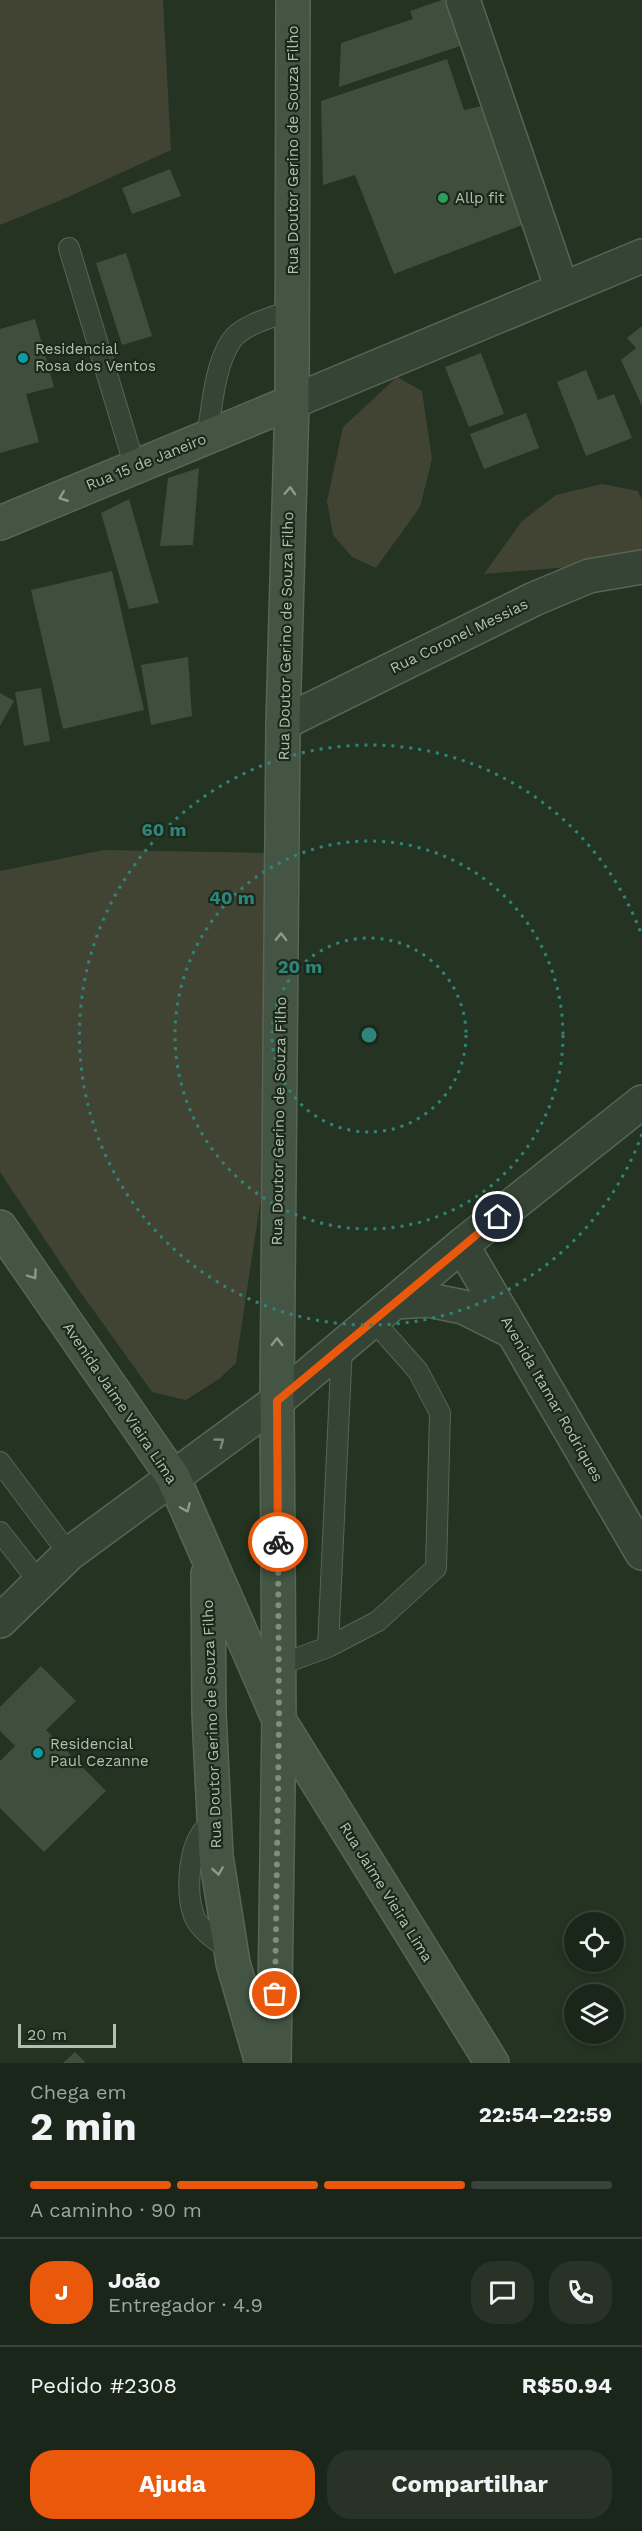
<!DOCTYPE html>
<html lang="pt">
<head>
<meta charset="utf-8">
<style>
  body { margin:0; font-family:"Work Sans",sans-serif; background:#283227; color:#f1f3f6; height:100vh; display:flex; flex-direction:column; font-size:22px; white-space:nowrap }
  * { box-sizing:border-box; margin:0 }
  p { font-size:20px; color:#a0a5a2 }
  .icon { flex:none; width:33px; height:33px; fill:none; stroke:currentColor; stroke-width:2; stroke-linecap:round; stroke-linejoin:round }
  .map { position:relative; height:2063px; overflow:hidden }
  .side { display:flex; flex-direction:column; background:#1b261a; flex:1 }
  .side>* { flex:none }
  .fabs { position:absolute; left:564px; top:1912px; display:grid; gap:12px }
  .fabs a { display:grid; place-items:center; width:60px; height:60px; border-radius:50%; background:#1b261a; box-shadow:0 3px 9px #0003,0 0 0 2px #394339; font-size:30px }
  .scale { position:absolute; left:18px; bottom:15px; width:98px; box-sizing:border-box; padding-left:6px; border:3px solid #b0c1af; border-top:0; font-size:16px; line-height:21px; white-space:nowrap; color:#b0c1af; -webkit-text-stroke:4px #1c281a; paint-order:stroke }
  .pin { position:absolute; display:grid; place-items:center; width:51px; height:51px; color:#fff; margin:-26px; border:3px solid #fff; border-radius:50%; box-shadow:0 2px 6px #0007 }
  .courier { position:absolute; display:grid; place-items:center; width:60px; height:60px; margin:-30px; border:4px solid #ea580c; border-radius:50%; background:#fff; color:#222; box-shadow:0 2px 8px #0007 }
  .head em { font-style:normal; font-weight:700 }
  .head div { display:flex; flex-direction:column-reverse }
  .head { display:flex; align-items:center; justify-content:space-between; height:102px; padding:0 30px }
  h1 { font-size:39px; font-weight:700; line-height:45px }
  .bar { display:grid; grid-template-columns:repeat(4,1fr); gap:9px 6px; align-content:center; height:72px; padding:0 30px }
  .bar i { height:8px; border-radius:4px; background:#394339 }
  .bar .current { background:#ea580c }
  .bar p { grid-column:span 4 }
  .line { display:flex; align-items:center; gap:15px; padding:0 30px; border-top:2px solid #394339 }
  .line div { flex:1 }
  .round { display:grid; place-items:center; flex:none; width:63px; height:63px; border-radius:24px; background:#283227 }
  .button { display:flex; gap:12px; margin-top:auto; padding:12px 30px }
  .button a { flex:1; height:69px; border-radius:24px; background:#ea580c; color:#fff; font-size:24px; font-weight:700; line-height:69px; text-align:center }
  .button a+a { background:#283227; color:#f1f3f6 }
  .map>svg:first-child { display:block }
</style>
</head>
<body>
<div class="map">
<svg width="642" height="2063" viewBox="0 0 642 2063">
  <rect width="100%" height="100%" fill="#243322"/>
  <!-- green -->
  <path fill="#424433" d="M0 0H163L171 150 66 198 0 225Z
    M397 377 422 391 432 459 420 507 376 568 352 557 333 535 327 501 343 427Z
    M602 484 638 491 642 500V551L569 567 484 574 522 521 556 495Z
    M104 850 268 853 265 1171 236 1363 219 1379 186 1400 152 1392 76 1286 0 1172V871Z"/>
  <!-- building -->
  <path fill="#3e503b" d="M442 0H452L466 44 339 87 341 43 413 19 410 11Z
    M447 59 464 110 482 106 495 125 530 222 394 274 355 175 323 185 321 101Z
    M170 169 181 196 132 214 122 188Z
    M126 253 152 336 122 345 96 263Z
    M35 319 54 387 26 394 39 442 0 453V329Z
    M642 326V406L621 360 636 348 627 338Z
    M481 353 504 414 469 427 445 367Z
    M586 370 598 400 614 394 632 438 586 456 557 382Z
    M526 413 539 448 484 469 470 434Z
    M199 468 193 545 160 546 168 478Z
    M129 499 159 603 129 609 101 513Z
    M112 571 144 710 63 729 31 590Z
    M188 657 192 716 151 725 141 665Z
    M41 688 50 741 24 746 15 692Z
    M0 693 14 701 0 726Z
    M41 1666 76 1701 46 1730 106 1791 44 1852 0 1808V1761L15 1746 0 1731V1707Z
    M75 2052 86 2063H63Z"/>
  <g fill="none" stroke-linecap="round" stroke-linejoin="round">
    <defs>
      <path id="service" d="M69 248 135 467
        M207 437C212 408 214 367 231 341 241 325 275 316 293 310
        M0 1462 69 1554
        M0 1532 40 1583
        M328 1647 342 1346
        M279 1665 328 1647 378 1621 436 1568 440 1413 418 1371 373 1320
        M214 1821C210 1825 204 1829 201 1834 188 1854 186 1894 194 1916 200 1931 219 1942 231 1951"/>
      <path id="minor" d="M463 0 562 289
        M292 402 642 256
        M283 723 534 599 589 576 642 567
        M462 1245 642 1553
        M395 1302 429 1300 463 1307 513 1332
        M0 1621 69 1554 277 1401 462 1245 642 1102"/>
      <path id="secondary" d="M0 523 292 402
        M0 1227 173 1477 279 1720 492 2063
        M208 1574 209 1714 216 1856 233 1963 262 2063
        M274 2063 279 1720 277 1401 283 723 292 402 293 0"/>
    </defs>
    <!-- service casing -->
    <use href="#service" stroke="#576555" stroke-width="22"/>
    <!-- minor casing -->
    <use href="#minor" stroke="#576555" stroke-width="36"/>
    <!-- secondary casing -->
    <use href="#secondary" stroke="#576555" stroke-width="36"/>
    <!-- service -->
    <use href="#service" stroke="#364435" stroke-width="20"/>
    <!-- minor -->
    <use href="#minor" stroke="#364435" stroke-width="33"/>
    <!-- secondary -->
    <use href="#secondary" stroke="#445643" stroke-width="33"/>
  </g>
  <!-- one-way arrows -->
  <defs><path id="oneway-chevron" d="M-2-3.5L2.5 0L-2 3.5" fill="none" stroke-width="1.6" stroke-linecap="round" stroke-linejoin="round" transform="scale(1.5)"/></defs>
  <g stroke="#8a9c89">
    <use href="#oneway-chevron" transform="translate(290 491) rotate(-88)"/>
    <use href="#oneway-chevron" transform="translate(63 497) rotate(158)"/>
    <use href="#oneway-chevron" transform="translate(281 937) rotate(-89)"/>
    <use href="#oneway-chevron" transform="translate(33 1275) rotate(55)"/>
    <use href="#oneway-chevron" transform="translate(277 1342) rotate(-89)"/>
    <use href="#oneway-chevron" transform="translate(186 1508) rotate(67)"/>
    <use href="#oneway-chevron" transform="translate(218 1871) rotate(81)"/>
  </g>
  <use stroke="#798978" href="#oneway-chevron" transform="translate(220 1442) rotate(-36)"/>
  <g fill="none" stroke-linecap="round" stroke-linejoin="round">
    <!-- done -->
    <path stroke="#7f8f7e" stroke-width="6" stroke-dasharray="0 10.8" d="M275 1994 279 1720 278 1542"/>
    <!-- route -->
    <path stroke="#ea580c" stroke-width="8" d="M278 1542 277 1401 498 1217"/>
  </g>
  <!-- distance rings -->
  <g fill="none" stroke="#2f857b" stroke-width="3" stroke-dasharray="3 6">
    <circle cx="369" cy="1035" r="97"/>
    <circle cx="369" cy="1035" r="194"/>
    <path d="M642 1134A290 290 0 1 1 642 936"/>
  </g>
  <!-- markers -->
  <circle fill="#2e9e5b" stroke="#1c281a" stroke-width="2" cx="443" cy="198" r="6"/>
  <g fill="#0f9aa8" stroke="#1c281a" stroke-width="2">
    <circle cx="23" cy="358" r="6"/>
    <circle cx="38" cy="1753" r="6"/>
  </g>
  <g text-anchor="middle" dominant-baseline="central" stroke-width="4.5" stroke-linejoin="round" paint-order="stroke">
    <!-- street labels -->
    <g font-size="15" fill="#b0c1af" stroke="#1c281a">
      <text transform="translate(293 150) rotate(-90)">Rua Doutor Gerino de Souza Filho</text>
      <text transform="translate(146 462) rotate(-22)">Rua 15 de Janeiro</text>
      <text transform="translate(286 636) rotate(-89)">Rua Doutor Gerino de Souza Filho</text>
      <text transform="translate(459 636) rotate(-26)">Rua Coronel Messias</text>
      <text transform="translate(279 1121) rotate(-89)">Rua Doutor Gerino de Souza Filho</text>
      <text transform="translate(552 1399) rotate(60)">Avenida Itamar Rodriques</text>
      <text transform="translate(120 1403) rotate(56)">Avenida Jaime Vieira Lima</text>
      <text transform="translate(212 1724) rotate(-92)">Rua Doutor Gerino de Souza Filho</text>
      <text transform="translate(386 1892) rotate(58)">Rua Jaime Vieira Lima</text>
    </g>
    <!-- poi labels -->
    <g font-size="15" fill="#b0c1af" stroke="#1c281a" text-anchor="start">
      <text x="455" y="198">Allp fit</text>
      <text x="35" y="349">Residencial<tspan x="35" dy="17">Rosa dos Ventos</tspan></text>
      <text x="50" y="1744">Residencial<tspan x="50" dy="17">Paul Cezanne</tspan></text>
    </g>
  </g>
  <circle cx="369" cy="1035" r="9" fill="#2f857b" stroke="#1c281a" stroke-width="3"/>
  <g font-size="18" text-anchor="middle" font-weight="bold" fill="#2f857b" stroke="#1c281a" stroke-width="4.5" stroke-linejoin="round" paint-order="stroke">
    <text x="164" y="836">60 m</text>
    <text x="232" y="904">40 m</text>
    <text x="300" y="973">20 m</text>
  </g>
</svg>
<div class="fabs">
<a><svg class="icon" aria-label="locate" viewBox="0 0 24 24"><circle cx="12" cy="12" r="6"/><path d="M12 2v4M12 18v4M2 12h4M18 12h4"/></svg></a>
<a><svg class="icon" aria-label="layers" viewBox="0 0 24 24"><path d="M12 4l9 5-9 5-9-5zM3 14l9 5 9-5"/></svg></a>
</div>
<div class="scale">20 m</div>
<div class="pin" style="left:275px;top:1994px;background:#ea580c"><svg class="icon" aria-label="bag" viewBox="0 0 24 24"><path d="M5 8h14l-1 12H6zM9 8a3 3 0 0 1 6 0"/></svg></div>
<div class="pin" style="left:498px;top:1217px;background:#1f2937"><svg class="icon" aria-label="home" viewBox="0 0 24 24"><path d="M3 11l9-7 9 7M6 9v11h12V9"/></svg></div>
<div class="courier" style="left:278px;top:1542px"><svg class="icon" aria-label="bike" viewBox="0 0 24 24"><circle cx="6" cy="16" r="4"/><circle cx="18" cy="16" r="4"/><path d="M6 16l4-8h5l3 8M10 8l3 8H6M13 5h3"/></svg></div>
</div>
<section class="side">
<div class="head"><div><h1>2 min</h1><p>Chega em</p></div><em>22:54–22:59</em></div>
<div class="bar"><i class="current"></i><i class="current"></i><i class="current"></i><i></i><p>A caminho · 90 m</p></div>
<div class="line" style="height:108px"><b class="round" style="background:#ea580c;color:#fff">J</b><div><b>João</b><p>Entregador · 4.9</p></div><a class="round"><svg class="icon" aria-label="chat" viewBox="0 0 24 24"><path d="M4 5h16v11H9l-5 4z"/></svg></a><a class="round"><svg class="icon" aria-label="phone" viewBox="0 0 24 24"><path d="M5 4h4l2 5-3 2q2 4 5 5l2-3 5 2v4C11 20 4 13 5 4z"/></svg></a></div>
<div class="line" style="height:78px"><div>Pedido #2308</div><b>R$50.94</b></div>
<div class="button"><a>Ajuda</a><a>Compartilhar</a></div>
</section>
</body>
</html>
